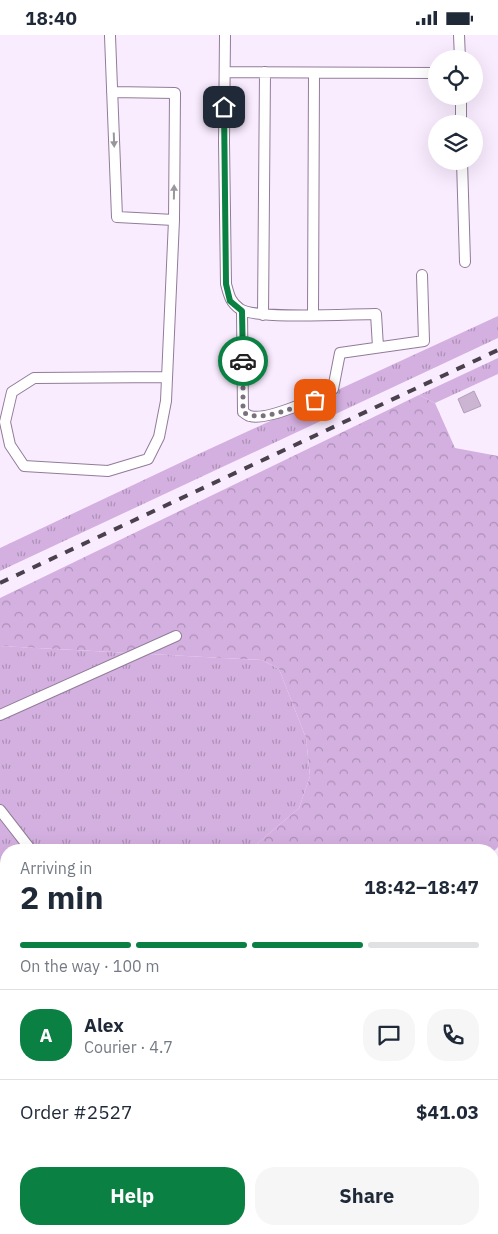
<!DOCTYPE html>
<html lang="en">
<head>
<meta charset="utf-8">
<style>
  body { margin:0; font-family:"IBM Plex Sans",sans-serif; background:#f6f6f7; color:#1f2937; height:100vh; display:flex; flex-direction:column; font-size:19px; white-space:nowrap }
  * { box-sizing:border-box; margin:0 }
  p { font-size:16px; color:#747a83 }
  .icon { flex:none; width:28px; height:28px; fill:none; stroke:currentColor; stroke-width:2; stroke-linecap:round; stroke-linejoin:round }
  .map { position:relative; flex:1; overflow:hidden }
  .sheet { position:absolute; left:0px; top:809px; width:499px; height:391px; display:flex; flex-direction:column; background:#fff; border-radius:20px 20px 0 0; box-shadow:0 5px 20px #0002 }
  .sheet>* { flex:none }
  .controls { position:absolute; left:428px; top:15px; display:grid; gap:10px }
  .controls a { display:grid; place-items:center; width:55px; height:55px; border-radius:50%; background:#fff; box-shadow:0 5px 20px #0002; font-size:25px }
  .pin { position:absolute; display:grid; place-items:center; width:42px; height:42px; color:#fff; margin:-21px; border-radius:10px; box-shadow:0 2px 8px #0006 }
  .courier { position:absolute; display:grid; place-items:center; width:50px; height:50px; margin:-25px; border:4px solid #0b8043; border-radius:50%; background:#fff; color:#222; box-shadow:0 1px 6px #0007 }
  .head em { font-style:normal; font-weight:700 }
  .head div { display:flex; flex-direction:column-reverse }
  .head { display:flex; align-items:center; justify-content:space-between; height:85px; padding:0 20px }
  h1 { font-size:32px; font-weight:700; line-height:38px }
  .bar { display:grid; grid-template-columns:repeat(4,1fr); gap:8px 5px; align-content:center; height:60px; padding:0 20px }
  .bar i { height:6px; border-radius:4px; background:#e0e1e3 }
  .bar .active { background:#0b8043 }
  .bar p { grid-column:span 4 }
  .line { display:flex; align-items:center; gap:12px; padding:0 20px; border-top:1px solid #e0e1e3 }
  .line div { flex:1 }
  .round { display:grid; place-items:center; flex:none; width:52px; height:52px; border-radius:20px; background:#f6f6f7 }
  .cta { display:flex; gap:10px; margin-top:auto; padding:10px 20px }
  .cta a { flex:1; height:58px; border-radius:20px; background:#0b8043; color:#fff; font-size:20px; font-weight:700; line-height:58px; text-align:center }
  .cta a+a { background:#f6f6f7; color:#1f2937 }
  .status { display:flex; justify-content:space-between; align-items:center; height:35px; padding:0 25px; background:#fff; direction:ltr }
  .status svg { height:14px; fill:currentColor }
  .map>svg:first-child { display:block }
</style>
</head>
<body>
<div class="status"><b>18:40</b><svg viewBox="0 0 49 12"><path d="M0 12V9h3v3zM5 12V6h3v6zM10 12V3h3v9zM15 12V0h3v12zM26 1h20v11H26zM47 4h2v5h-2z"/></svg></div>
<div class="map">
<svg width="498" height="1199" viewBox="0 0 498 1199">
  <defs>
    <pattern id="grass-tufts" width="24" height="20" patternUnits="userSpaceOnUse" patternTransform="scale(1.25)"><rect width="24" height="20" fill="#d4b0e0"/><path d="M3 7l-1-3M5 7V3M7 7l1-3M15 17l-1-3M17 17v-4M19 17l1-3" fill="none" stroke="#ad90b7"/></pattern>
    <pattern id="forest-crowns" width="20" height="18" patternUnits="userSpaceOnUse" patternTransform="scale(1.25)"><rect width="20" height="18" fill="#d4b0e0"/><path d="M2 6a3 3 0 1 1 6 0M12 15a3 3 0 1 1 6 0" fill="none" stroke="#ad90b7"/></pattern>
  </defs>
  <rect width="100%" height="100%" fill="#faecff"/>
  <!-- grass -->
  <path fill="url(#grass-tufts)" d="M498 281V303L0 536V513L205 416Z
    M498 323V339L435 368 419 360Z
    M0 611 262 625 279 634 306 703 310 741 299 773 250 815H6V983L0 989 6 995V1194H271L277 1199H0Z"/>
  <!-- forest -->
  <path fill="url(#forest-crowns)" d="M419 360 435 368 455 413 498 421V812L493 817 492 815H250L299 773 310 741 306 703 279 634 262 625 0 611V563Z
    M271 1194H383L388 1199H277Z"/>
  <!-- building -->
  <path fill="#cbb5d2" stroke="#b39dba" d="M474 356 481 371 464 378 458 364Z
    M498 981V998L492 992V986Z
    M498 1013V1184L492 1177V1018Z"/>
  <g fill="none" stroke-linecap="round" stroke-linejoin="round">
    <defs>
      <path id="lane" d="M110 0V1L117 182 174 185 175 58 112 57
        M225 0 224 107 226 249C229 260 230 267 240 274 257 285 351 279 376 279L378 312
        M459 0 460 24
        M225 37 436 38
        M461 61V89
        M462 126 465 227
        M242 276 243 377C245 378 248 381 250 381 268 386 317 363 333 354L340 318 424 306 422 240
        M263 280 265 37
        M313 280 314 38
        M167 342 34 343 12 357 5 387 10 410 24 431 108 436 148 424 159 402 166 366 174 185
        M0 680 176 601
        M0 775 31 815
        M492 929 498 924
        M1 972 6 967
        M334 1194 338 1199
        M457 1194 462 1199"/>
    </defs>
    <!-- lane casing -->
    <use href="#lane" stroke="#917c98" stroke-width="12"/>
    <!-- lane -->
    <use href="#lane" stroke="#fff" stroke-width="10"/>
    <!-- rail -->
    <path stroke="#4b414d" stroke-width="4" stroke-dasharray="9 9" stroke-linecap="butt" d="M0 548 498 315"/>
  </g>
  <!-- one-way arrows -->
  <defs><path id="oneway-solid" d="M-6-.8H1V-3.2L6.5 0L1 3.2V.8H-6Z" transform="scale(1.25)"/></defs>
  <g fill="#9a969c">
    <use href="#oneway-solid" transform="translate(114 105) rotate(88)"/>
    <use href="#oneway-solid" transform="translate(174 157) rotate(-89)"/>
  </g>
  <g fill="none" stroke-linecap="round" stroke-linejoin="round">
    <!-- done -->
    <path stroke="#7b707e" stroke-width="5" stroke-dasharray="0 9" d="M243 326V377C260 389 296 371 315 365"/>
    <!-- route -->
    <path stroke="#0b8043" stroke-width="6" d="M224 72 226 249 230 266 242 276 243 326"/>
  </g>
</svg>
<div class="controls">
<a><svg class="icon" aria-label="locate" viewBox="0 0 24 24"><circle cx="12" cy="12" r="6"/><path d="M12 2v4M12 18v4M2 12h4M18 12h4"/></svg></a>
<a><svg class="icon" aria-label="layers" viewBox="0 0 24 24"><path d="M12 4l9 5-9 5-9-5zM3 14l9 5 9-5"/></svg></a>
</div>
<div class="pin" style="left:315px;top:365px;background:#ea580c"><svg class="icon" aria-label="bag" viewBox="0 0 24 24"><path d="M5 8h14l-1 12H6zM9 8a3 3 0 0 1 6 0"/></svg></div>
<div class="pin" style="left:224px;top:72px;background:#1f2937"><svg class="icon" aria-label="home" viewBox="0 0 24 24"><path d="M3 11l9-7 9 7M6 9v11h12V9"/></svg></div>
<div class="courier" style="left:243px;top:326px"><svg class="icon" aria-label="car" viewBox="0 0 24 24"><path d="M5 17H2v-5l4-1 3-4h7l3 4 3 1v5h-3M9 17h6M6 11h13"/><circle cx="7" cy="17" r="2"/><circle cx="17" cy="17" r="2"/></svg></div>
<section class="sheet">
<div class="head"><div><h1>2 min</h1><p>Arriving in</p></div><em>18:42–18:47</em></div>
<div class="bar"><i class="active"></i><i class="active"></i><i class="active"></i><i></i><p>On the way · 100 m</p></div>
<div class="line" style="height:90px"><b class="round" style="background:#0b8043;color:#fff">A</b><div><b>Alex</b><p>Courier · 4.7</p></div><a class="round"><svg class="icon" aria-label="chat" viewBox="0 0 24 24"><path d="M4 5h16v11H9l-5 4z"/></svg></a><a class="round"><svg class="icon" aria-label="phone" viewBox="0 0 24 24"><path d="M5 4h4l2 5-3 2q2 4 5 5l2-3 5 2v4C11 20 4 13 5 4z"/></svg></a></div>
<div class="line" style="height:65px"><div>Order #2527</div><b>$41.03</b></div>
<div class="cta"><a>Help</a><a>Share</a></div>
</section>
</div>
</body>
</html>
